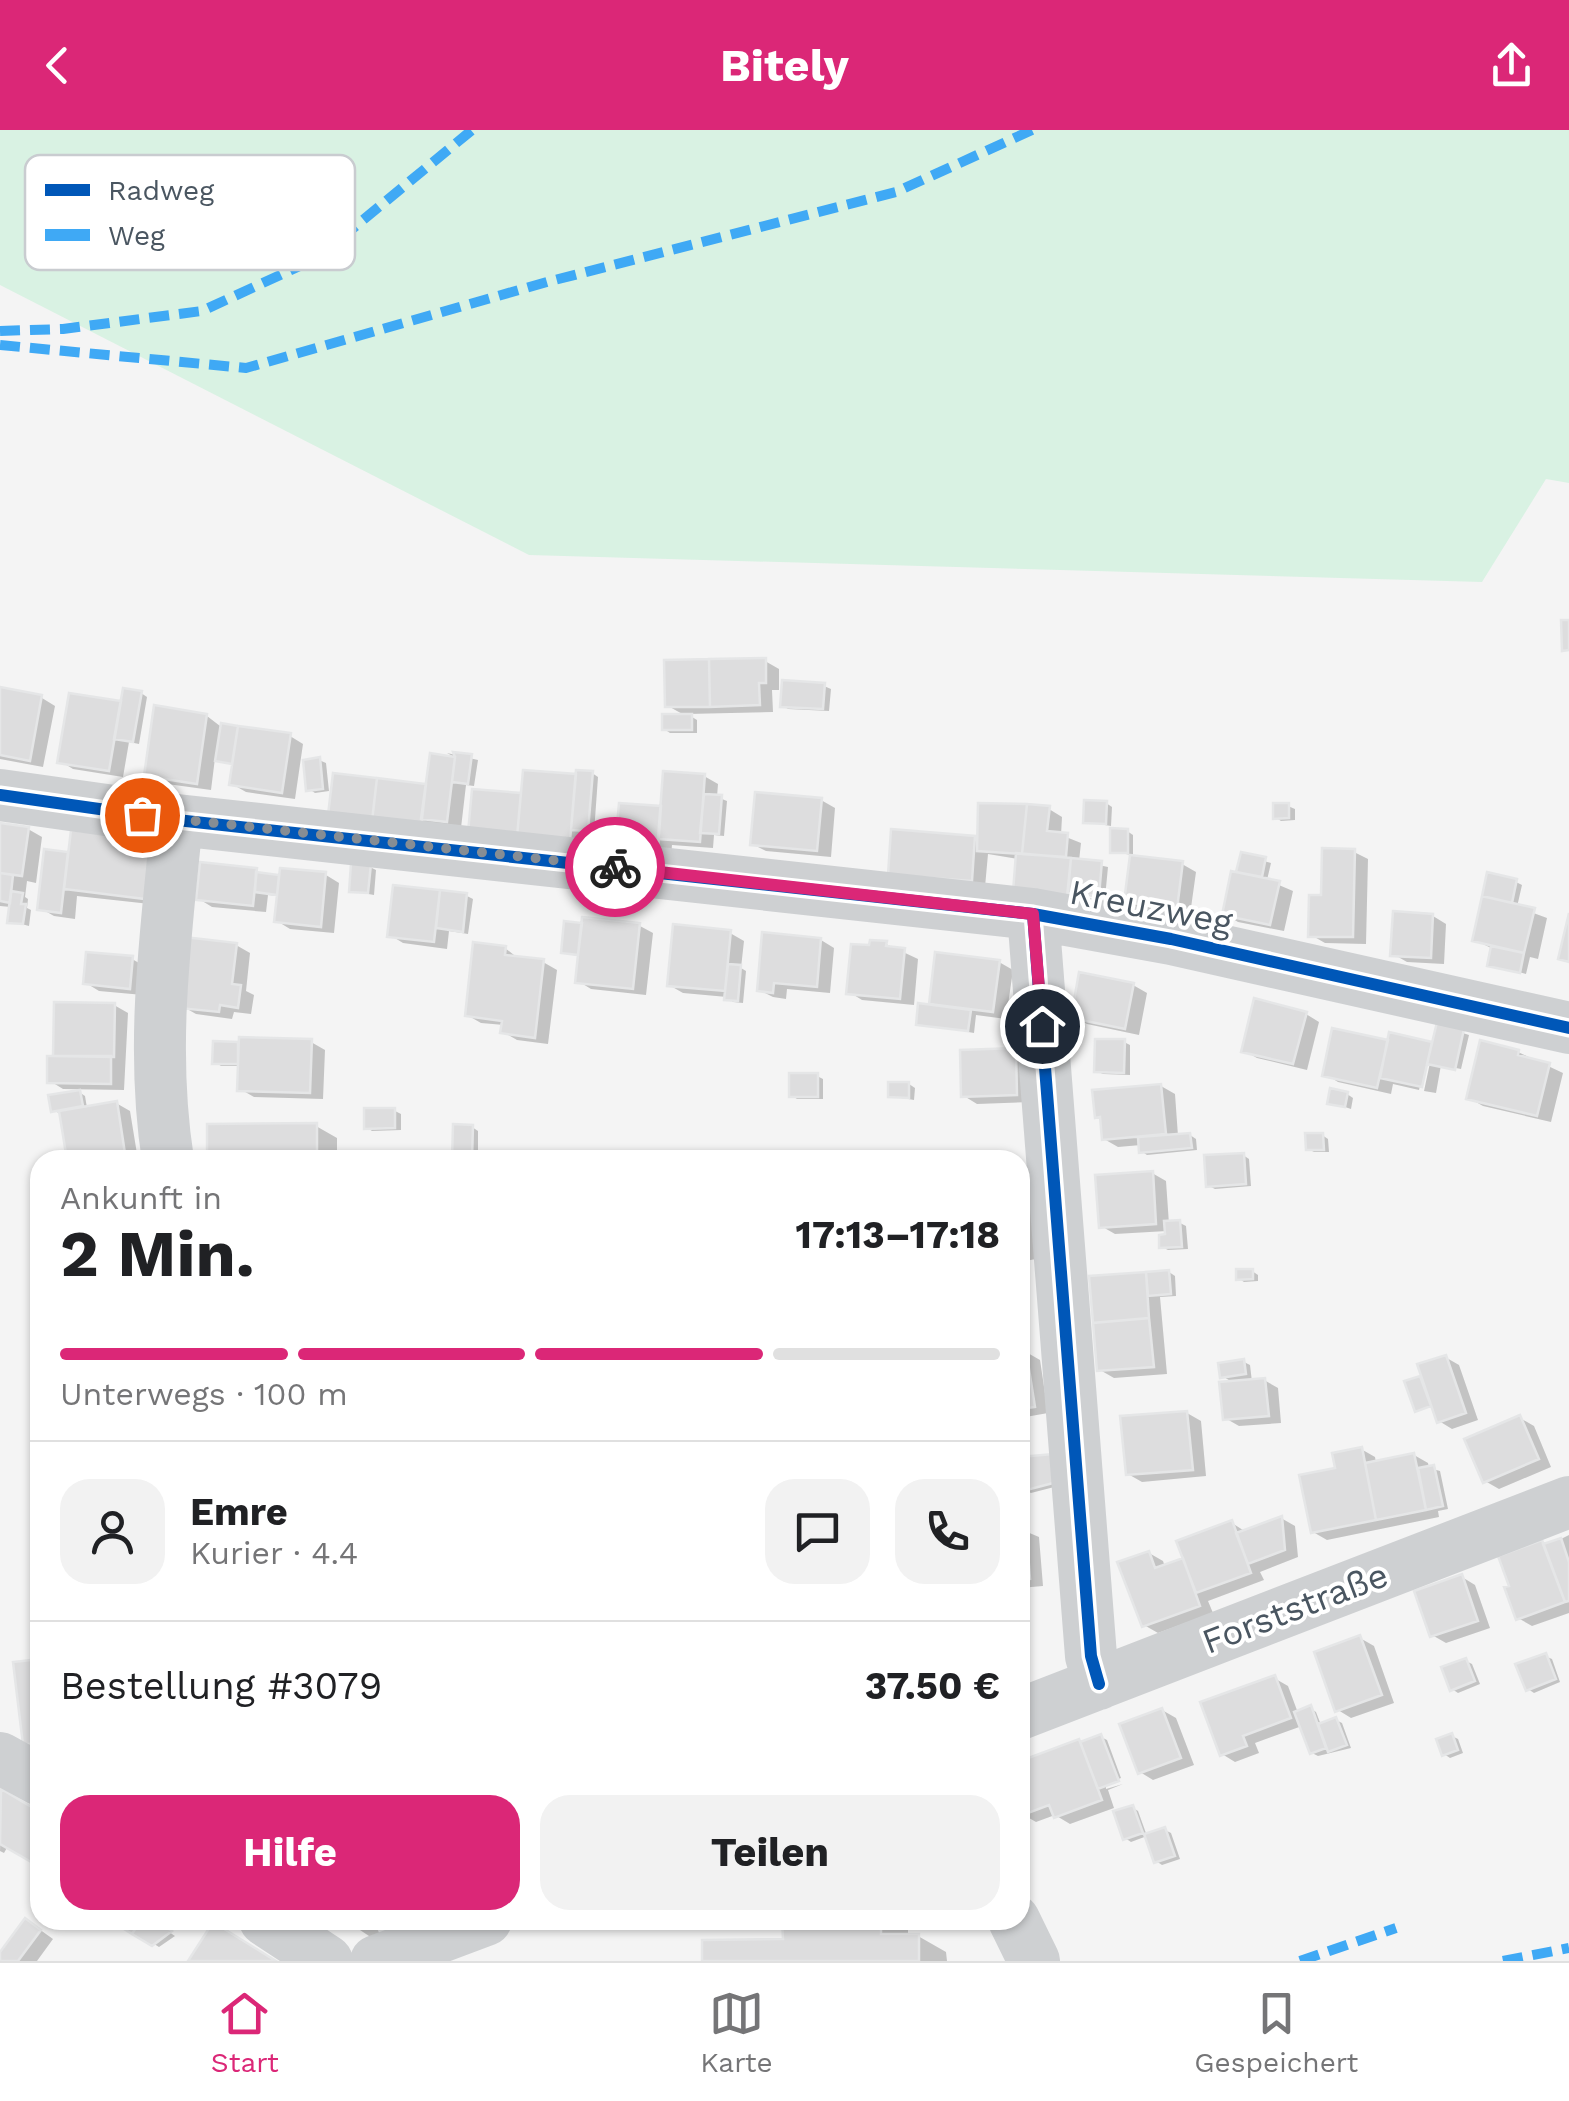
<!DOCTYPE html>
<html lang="de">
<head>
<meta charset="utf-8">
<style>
  body { margin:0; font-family:"Work Sans",sans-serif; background:#f2f2f2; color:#202124; height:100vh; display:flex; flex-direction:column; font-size:38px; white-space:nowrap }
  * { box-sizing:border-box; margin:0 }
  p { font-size:32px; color:#757577 }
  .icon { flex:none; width:55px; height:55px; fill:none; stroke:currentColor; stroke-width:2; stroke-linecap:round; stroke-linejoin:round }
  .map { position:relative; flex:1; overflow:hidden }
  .panel { position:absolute; left:30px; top:1020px; width:1000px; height:780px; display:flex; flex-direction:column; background:#fff; border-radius:30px; box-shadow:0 2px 8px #0004 }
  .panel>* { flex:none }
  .pin { position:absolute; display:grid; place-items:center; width:85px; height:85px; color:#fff; margin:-42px; border:5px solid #fff; border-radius:50%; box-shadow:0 2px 10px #0007 }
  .courier { position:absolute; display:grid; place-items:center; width:100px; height:100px; margin:-50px; border:8px solid #db2777; border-radius:50%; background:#fff; color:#222; box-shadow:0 2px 12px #0007 }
  .headline em { font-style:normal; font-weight:700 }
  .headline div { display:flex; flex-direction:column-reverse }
  .headline { display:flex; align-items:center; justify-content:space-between; height:170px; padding:0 30px }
  h1 { font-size:65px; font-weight:700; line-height:75px }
  .bar { display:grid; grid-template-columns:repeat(4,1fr); gap:15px 10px; align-content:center; height:120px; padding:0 30px }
  .bar i { height:12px; border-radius:8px; background:#e0e0e0 }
  .bar .active { background:#db2777 }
  .bar p { grid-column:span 4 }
  .line { display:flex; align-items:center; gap:25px; padding:0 30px; border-top:2px solid #e0e0e0 }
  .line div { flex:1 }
  .round { display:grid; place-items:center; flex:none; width:105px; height:105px; border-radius:30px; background:#f2f2f2 }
  .button { display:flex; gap:20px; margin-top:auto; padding:20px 30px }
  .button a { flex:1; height:115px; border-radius:30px; background:#db2777; color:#fff; font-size:40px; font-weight:700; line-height:115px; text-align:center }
  .button a+a { background:#f2f2f2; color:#202124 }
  header { display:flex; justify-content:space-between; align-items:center; height:130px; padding:0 30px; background:#db2777; color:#fff; font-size:45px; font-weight:700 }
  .dock { display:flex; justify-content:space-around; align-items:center; height:140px; border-top:2px solid #e0e0e0; background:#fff; font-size:28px; color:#757577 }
  .dock a { display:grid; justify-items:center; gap:5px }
  .dock .active { color:#db2777 }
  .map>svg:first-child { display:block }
</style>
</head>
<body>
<header><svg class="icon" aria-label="back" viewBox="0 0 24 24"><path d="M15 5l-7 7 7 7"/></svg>Bitely<svg class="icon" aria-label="share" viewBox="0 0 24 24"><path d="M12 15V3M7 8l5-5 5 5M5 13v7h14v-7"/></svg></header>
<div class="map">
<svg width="1569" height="1831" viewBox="0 0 1569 1831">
  <rect width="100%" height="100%" fill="#f4f4f4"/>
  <!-- green -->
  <path fill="#d9f2e3" d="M0 0H1569V353L1546 349 1482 452 529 425 0 155Z"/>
  <!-- shadow -->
  <path fill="#0003" d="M765 531 779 539V560H772L773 582 687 584 697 590V603H670L664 599 686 586 668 576Z
    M824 556 831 559 829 581 788 579 782 575Z
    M0 560 42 568 55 576 43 637 0 629Z
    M141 563 147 567 139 614 129 612 123 647 73 639 60 631 123 574Z
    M207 586 220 596 290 606 303 614 295 669 246 662 232 654 235 635 215 628 211 660 160 653 146 645Z
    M447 623 478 630 474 656 466 655 461 698 345 692 428 657 432 626 458 629Z
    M319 630 326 633 329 661 315 663 309 659Z
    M592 643 598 647 594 703H585L584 718 485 709 523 666Z
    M704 646 718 654 717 667 727 671 724 706 714 705 713 718 672 715 671 726 632 723 663 678Z
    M821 670 835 678 831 727 766 721 752 714Z
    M1106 673 1112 677 1111 696 1086 692Z
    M1288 676 1295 679V690L1281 691 1275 687Z
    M1049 679 1062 687 1061 705 1081 713 1079 731 1108 737 1105 768 1081 765 1080 773 1018 729 988 724 985 757 904 751 975 708 980 711Z
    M0 695 28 699 42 707 36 753 27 751 25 767 28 769 27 778 31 780 29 796 10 791 11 777 0 776Z
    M1127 701 1133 705V728L1182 734 1196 742 1190 785 1140 779 1126 771 1132 725 1113 722Z
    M46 722 70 725 159 775 77 766 75 789 54 786 40 778Z
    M1354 722 1368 729 1366 814 1325 813 1311 805 1324 767Z
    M1242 725 1271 733 1267 750 1293 761 1284 801 1238 792 1225 784Z
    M370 737 376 740 374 765 352 761Z
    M256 741 265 746 282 747 326 745 339 753 334 803 290 799 277 791 280 766 268 765 266 782 212 777 199 769Z
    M1516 752 1522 755 1517 777 1547 788 1538 829 1530 827 1526 844 1490 834 1493 819 1475 810Z
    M395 757 467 766 473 769 468 804 449 801 447 819 403 813 390 805Z
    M1433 786 1446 794 1444 834 1407 832 1393 824Z
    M584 795 640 796 653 803 646 865 591 859 578 851 580 827 563 822Z
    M730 803 744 811 741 838 746 841 743 873 733 872 727 867 683 863 669 855Z
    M821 810 834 818 830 863 787 859 786 869 773 867 759 860Z
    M886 814 918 829 914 875 862 870 849 862Z
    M236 815 250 823 246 861 254 865 251 884 234 882 232 889 196 884 182 876Z
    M505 818 519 829 543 832 557 840 548 914 517 910 503 902 504 895 481 893 467 885Z
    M132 829 146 837 143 865 99 861 86 853Z
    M999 832 1013 840 1006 889 976 885 974 903 918 893 941 878 932 873Z
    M1133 855 1147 863 1139 905 1087 894 1073 886Z
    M114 875 128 883 124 960 63 959 50 951 56 928Z
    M1306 884 1319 892 1307 940 1257 928 1243 920Z
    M1438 895 1469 905 1461 939 1441 935 1436 963 1424 961Z
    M1391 905 1434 914H1429L1419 960 1393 954 1391 964 1338 952 1325 944 1390 914Z
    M311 912 325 920 323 969 254 967 240 959V936H221L215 932 238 914Z
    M1124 912 1130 915V945L1103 944 1096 941Z
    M1015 921 1029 929 1030 972 977 974 964 966Z
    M1518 922 1563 943 1551 992 1483 976 1469 968Z
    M817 946 823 949V969H797L791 965Z
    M909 954 915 958 914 970 891 966Z
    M1161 956 1175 964 1178 1006 1190 1005 1196 1009 1197 1020 1147 1025 1141 1021V1015L1118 1017 1104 1009 1103 989 1097 986Z
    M79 962 85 966 87 978 116 973 130 981 138 1030H70L60 984 54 980Z
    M1347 964 1353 968 1351 979 1330 972Z
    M395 981 401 984V1000L372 1001 366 997Z
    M316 996 337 1008V1030H210Z
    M472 997 478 1001V1030H454Z
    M1322 1005 1328 1009 1329 1022H1314L1308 1019Z
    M1243 1025 1249 1029 1251 1056 1215 1059 1209 1056Z
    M1152 1043 1166 1051 1169 1094 1180 1093 1186 1096 1188 1119 1168 1120 1162 1117 1167 1101 1115 1104 1101 1096Z
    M1020 1045 1024 1047 1041 1128 1020 1132Z
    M1252 1141 1258 1145V1151L1244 1152 1238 1148Z
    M1169 1142 1175 1146 1176 1166 1160 1167 1167 1244 1114 1248 1100 1240 1092 1149Z
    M1026 1222 1040 1230 1048 1283 1020 1288V1223Z
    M1445 1227 1459 1235 1478 1290 1452 1299 1439 1291Z
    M1244 1232 1250 1235 1252 1252 1264 1250 1278 1258 1281 1293 1239 1296 1225 1288 1234 1253 1222 1246Z
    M1187 1283 1201 1291 1206 1346 1142 1352 1128 1344Z
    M1520 1288 1534 1296 1551 1337 1499 1359 1485 1351Z
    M1361 1319 1375 1327 1376 1333 1414 1325 1428 1333 1429 1338 1440 1341 1448 1379 1438 1381 1439 1387 1327 1410 1313 1402 1338 1340Z
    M1022 1330 1062 1355 1031 1363 1025 1360Z
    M1281 1388 1295 1396 1298 1427 1260 1442 1264 1450 1208 1471 1213 1483 1158 1503 1144 1495 1149 1423 1163 1431 1165 1437 1186 1430 1232 1393 1246 1402Z
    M1020 1399 1039 1407 1043 1456 1020 1458Z
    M1569 1405V1483L1532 1496 1518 1488 1547 1416Z
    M1462 1447 1475 1455 1490 1498 1446 1513 1432 1505Z
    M1360 1508 1374 1516 1394 1573 1351 1588 1338 1580Z
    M1545 1526 1552 1529 1560 1552 1534 1563 1528 1559Z
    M1466 1531 1472 1534 1480 1554 1458 1563 1452 1559Z
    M1274 1548 1288 1556 1298 1583 1310 1578 1316 1582 1321 1595 1336 1590 1342 1593 1351 1618 1318 1626 1312 1623 1302 1596 1255 1613 1259 1623 1235 1632 1222 1624Z
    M1162 1580 1176 1588 1194 1635 1153 1650 1140 1642Z
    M1452 1606 1458 1609 1463 1623 1450 1628 1444 1624Z
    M1101 1607 1107 1610 1121 1648 1106 1654V1659L1123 1654 1108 1660 1114 1678 1070 1694 1055 1685 1036 1692 1022 1684 1020 1633Z
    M2 1663 40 1685V1734L8 1716 4 1723 0 1721Z
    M1132 1677 1138 1681 1147 1706 1165 1700 1171 1703 1180 1729 1162 1735 1156 1731 1147 1706 1131 1712 1125 1708Z
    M115 1790H159L157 1794 175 1806 159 1817Z
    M345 1790H479L375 1810Z
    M785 1790H908V1806H918L946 1822 947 1831H705L785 1811Z
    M39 1799 53 1809 37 1831H0V1826Z"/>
  <!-- building -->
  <path fill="#ddddde" stroke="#e5e6e7" stroke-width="2.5" d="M1561 490H1569V520L1562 521Z
    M766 528V553H759L760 575 710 577 709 529Z
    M709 529 710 577H665L664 530Z
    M782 550 825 553 823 579 780 577Z
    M0 557 42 565 30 631 0 625Z
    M123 558 142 561 133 612 114 609Z
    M69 563 121 571 109 641 57 633Z
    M154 575 207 584 197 654 144 646Z
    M662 584H692V600H662Z
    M221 593 238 596 232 634 215 631Z
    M238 596 291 603 282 663 229 655Z
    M453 622 472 624 468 654 452 652 455 627Z
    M430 623 455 627 447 692 421 689Z
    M320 627 323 659 306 661 303 630Z
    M523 640 576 644 570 711 517 707Z
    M576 640 593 641 588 701 571 700Z
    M663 641 705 644 700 712 658 709Z
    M333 643 377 648 372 691 328 685Z
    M377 648 426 654 421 697 372 691Z
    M472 659 521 663 517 707 468 703Z
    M755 662 822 668 817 721 750 715Z
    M704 664 722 665 719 704 700 703Z
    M1084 670 1107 671 1106 694 1083 693Z
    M619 673 661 676 658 720 615 717Z
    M978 673 1027 674 1022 724 977 721Z
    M1273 673H1289V688L1273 689Z
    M1027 674 1050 676 1047 701 1068 703 1066 727 1022 724Z
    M0 693 29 697 22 746 0 743Z
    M1110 698 1128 699V723H1110Z
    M891 699 975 706 972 751 888 745Z
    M71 700 152 709 145 769 64 759Z
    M1322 718 1355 719 1353 807H1308L1309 765H1321Z
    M44 719 68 722 61 783 37 780Z
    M1241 722 1266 727 1262 747 1236 742Z
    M1016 723 1071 728 1067 767 1013 762Z
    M1130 725 1183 731 1177 779 1124 772Z
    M1071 728 1102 731 1099 766 1068 763Z
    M200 732 257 738 253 776 196 770Z
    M351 733 371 734 368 763 349 762Z
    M280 738 326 742 321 797 274 792Z
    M1231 741 1280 751 1270 795 1222 785Z
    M256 742 279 745 277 765 255 762Z
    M1487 742 1517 749 1512 773 1482 766Z
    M0 743 13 745 10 773 0 771Z
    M393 755 440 760 434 812 387 807Z
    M440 760 467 763 463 802 436 798Z
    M11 761 23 763 21 774H26L23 794 7 793Z
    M1482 766 1535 778 1524 823 1472 811Z
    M1393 781 1433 784 1431 828 1390 826Z
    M1569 783V832L1558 829Z
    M582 787 640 793 633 859 575 853Z
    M564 791 582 793 578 825 561 823Z
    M673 794 731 800 725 861 667 856Z
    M762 802 821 808 817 857 774 853 773 863 757 861Z
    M184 807 237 813 232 854 241 855 238 878 220 875 219 882 179 878Z
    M870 810 887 811 886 816 905 818 900 869 846 864 851 814 869 815Z
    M473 812 506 816 505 825 544 829 535 908 500 903 502 891 465 886Z
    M1491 816 1524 823 1520 843 1487 836Z
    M86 822 133 826 130 859 83 854Z
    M935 822 1000 830 993 882 929 874Z
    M728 834 741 835 738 871 724 870Z
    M1079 842 1134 853 1125 899 1071 888Z
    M1254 868 1307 882 1293 934 1241 922Z
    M54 872 115 873 114 927 53 926Z
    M918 873 971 880 968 901 916 895Z
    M1437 892 1464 899 1455 940 1427 934Z
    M1332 898 1388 910 1377 958 1322 946Z
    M1389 902 1432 912 1422 957 1380 948Z
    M239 907 312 909 310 963 237 961Z
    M1095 909H1125L1124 943 1094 942Z
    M1480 910 1519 920 1518 925 1550 933 1537 986 1466 969Z
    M213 911 238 912V934H212Z
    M1016 918 1017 965 961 967 960 920Z
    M47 926H111V954L47 953Z
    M789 943H818V967H789Z
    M888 952H909V968L888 967Z
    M1161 954 1166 1004 1102 1010 1100 987 1095 988 1092 960Z
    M1330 958 1348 962 1345 977 1327 974Z
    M80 960 83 976 51 982 48 965Z
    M117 971 126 1030H67L59 981Z
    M364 978H395V998L364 999Z
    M317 993V1030H207V994Z
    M453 994 473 995 472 1030H452Z
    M1190 1003 1192 1018 1139 1023 1138 1007Z
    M1305 1003H1323L1324 1020H1306Z
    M1244 1023 1246 1054 1206 1057 1204 1025Z
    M1153 1041 1156 1094 1099 1098 1095 1045Z
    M1020 1075 1028 1121 1020 1123Z
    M1180 1090 1182 1117 1159 1118V1105L1165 1104 1164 1091Z
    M1236 1139H1253V1149L1236 1150Z
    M1169 1140 1171 1164 1148 1166 1146 1142Z
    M1146 1142 1149 1188 1093 1193 1089 1146Z
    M1149 1188 1154 1237 1097 1241 1093 1193Z
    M1026 1220 1035 1277 1020 1279V1221Z
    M1446 1225 1466 1283 1437 1293 1417 1234Z
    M1244 1229 1246 1244 1220 1248 1218 1233Z
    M1420 1246 1431 1276 1415 1282 1404 1251Z
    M1265 1248 1269 1286 1223 1290 1219 1252Z
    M1187 1281 1193 1340 1126 1345 1120 1286Z
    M1520 1285 1539 1329 1483 1353 1464 1309Z
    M1362 1317 1376 1390 1311 1403 1299 1345 1335 1338 1332 1323Z
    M1414 1323 1426 1380 1376 1390 1365 1333Z
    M1053 1324 1057 1352 1023 1361 1020 1327Z
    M1434 1335 1443 1376 1426 1380 1418 1338Z
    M1282 1386 1285 1420 1248 1434 1236 1403Z
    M1232 1390 1251 1443 1196 1463 1176 1411Z
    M1026 1396 1030 1449 1020 1450V1397Z
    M1561 1408 1569 1432V1471L1565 1472 1543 1414Z
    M1542 1410 1565 1472 1516 1490 1504 1457 1509 1456 1498 1426Z
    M1149 1421 1155 1438 1183 1428 1200 1476 1142 1497 1117 1432Z
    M1462 1444 1478 1491 1430 1507 1414 1461Z
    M1360 1505 1382 1565 1335 1582 1314 1522Z
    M1546 1523 1556 1549 1526 1561 1515 1534Z
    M1466 1528 1475 1551 1450 1561 1441 1537Z
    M40 1529V1612L23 1615 13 1532Z
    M1275 1545 1291 1588 1243 1606 1247 1616 1220 1626 1200 1572Z
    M1311 1575 1326 1618 1310 1624 1294 1582Z
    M1162 1578 1181 1628 1138 1644 1119 1594Z
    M1336 1587 1347 1615 1328 1622 1318 1594Z
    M1452 1603 1458 1620 1442 1626 1436 1609Z
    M1101 1604 1119 1651 1098 1659 1080 1612Z
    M1079 1609 1102 1670 1054 1688 1049 1675 1020 1686V1631Z
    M1 1659 40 1682 38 1736 0 1714Z
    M1133 1675 1143 1703 1123 1710 1113 1681Z
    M1165 1697 1175 1726 1154 1733 1144 1704Z
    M25 1788 41 1800 18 1831H0V1822Z
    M110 1790H141L132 1804Z
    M141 1790H155L172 1801 152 1816 132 1804Z
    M375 1790H412L380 1802Z
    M782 1790H881V1804H919V1831H702V1810L783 1809Z
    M213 1792 276 1831H188Z"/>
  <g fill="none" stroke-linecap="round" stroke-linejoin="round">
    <!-- minor -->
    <path stroke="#ced0d2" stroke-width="52" d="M0 665 177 690 1033 784 1171 809 1569 898
      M1033 784 1091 1526 1099 1554
      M168 1030C150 916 166 804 177 690
      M1020 1584 1569 1372
      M0 1628 40 1650
      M265 1790 327 1831
      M1014 1790 1034 1831
      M376 1831 486 1790"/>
    <!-- quiet -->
    <path stroke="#3fa9f5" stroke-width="10" stroke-dasharray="20 10" stroke-linecap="butt" d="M0 201 63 199 202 181 317 128 472 0
      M0 215 246 238 547 152 896 62 1032 0
      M1300 1831 1396 1798
      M1503 1831 1569 1818"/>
    <defs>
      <path id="cycleway" d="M0 665 177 690 1033 784 1171 809 1569 898
        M1033 784 1091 1526 1099 1554"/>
    </defs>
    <!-- cycleway casing -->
    <use href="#cycleway" stroke="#fff" stroke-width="19"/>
    <!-- cycleway -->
    <use href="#cycleway" stroke="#0057b8" stroke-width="12"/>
  </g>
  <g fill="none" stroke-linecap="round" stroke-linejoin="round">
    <!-- done -->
    <path stroke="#868d94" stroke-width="10" stroke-dasharray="0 18" d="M142 685 615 737"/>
    <!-- route -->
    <path stroke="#db2777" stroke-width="12" d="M615 737 1033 784 1042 896"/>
  </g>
  <g text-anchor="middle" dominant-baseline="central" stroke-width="8" stroke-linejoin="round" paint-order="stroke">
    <!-- street labels -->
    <g font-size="35" fill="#4a5661" stroke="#fff">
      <text transform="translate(1151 777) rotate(11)">Kreuzweg</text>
      <text transform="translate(1295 1478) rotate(-21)">Forststraße</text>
    </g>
  </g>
  <!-- legend -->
  <rect x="25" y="25" width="330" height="115" rx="15" fill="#fff" stroke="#c9ccd0" stroke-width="2.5"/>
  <rect x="45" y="54" width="45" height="12" fill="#0057b8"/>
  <rect x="45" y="99" width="45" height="12" fill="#3fa9f5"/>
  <g font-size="28" fill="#4a5661">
    <text x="108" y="70">Radweg</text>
    <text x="108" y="115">Weg</text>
  </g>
</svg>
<div class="pin" style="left:142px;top:685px;background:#ea580c"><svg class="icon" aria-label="bag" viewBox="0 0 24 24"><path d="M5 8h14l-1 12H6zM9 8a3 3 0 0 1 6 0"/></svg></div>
<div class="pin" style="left:1042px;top:896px;background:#1f2937"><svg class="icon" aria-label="home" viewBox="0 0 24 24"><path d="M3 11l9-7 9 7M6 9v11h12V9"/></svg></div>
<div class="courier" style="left:615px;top:737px"><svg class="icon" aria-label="bike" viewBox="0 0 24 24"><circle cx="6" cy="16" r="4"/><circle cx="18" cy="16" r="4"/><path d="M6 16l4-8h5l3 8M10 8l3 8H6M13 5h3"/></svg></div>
<section class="panel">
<div class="headline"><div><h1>2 Min.</h1><p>Ankunft in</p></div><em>17:13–17:18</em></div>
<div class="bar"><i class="active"></i><i class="active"></i><i class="active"></i><i></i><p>Unterwegs · 100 m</p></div>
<div class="line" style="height:180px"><a class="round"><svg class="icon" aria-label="person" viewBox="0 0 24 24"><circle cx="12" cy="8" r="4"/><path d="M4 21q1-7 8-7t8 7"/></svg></a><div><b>Emre</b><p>Kurier · 4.4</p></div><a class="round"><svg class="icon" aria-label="chat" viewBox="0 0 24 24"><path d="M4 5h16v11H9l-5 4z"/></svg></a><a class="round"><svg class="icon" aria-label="phone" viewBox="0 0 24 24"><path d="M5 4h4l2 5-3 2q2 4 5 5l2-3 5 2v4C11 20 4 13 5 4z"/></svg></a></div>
<div class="line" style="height:130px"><div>Bestellung #3079</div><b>37.50 €</b></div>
<div class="button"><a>Hilfe</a><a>Teilen</a></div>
</section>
</div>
<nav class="dock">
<a class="active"><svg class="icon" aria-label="home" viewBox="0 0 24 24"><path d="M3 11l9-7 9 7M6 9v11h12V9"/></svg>Start</a>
<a><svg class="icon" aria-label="map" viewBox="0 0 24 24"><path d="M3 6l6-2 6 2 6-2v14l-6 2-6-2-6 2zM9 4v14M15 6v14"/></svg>Karte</a>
<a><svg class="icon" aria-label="saved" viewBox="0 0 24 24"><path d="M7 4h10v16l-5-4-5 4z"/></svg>Gespeichert</a>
</nav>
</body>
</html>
